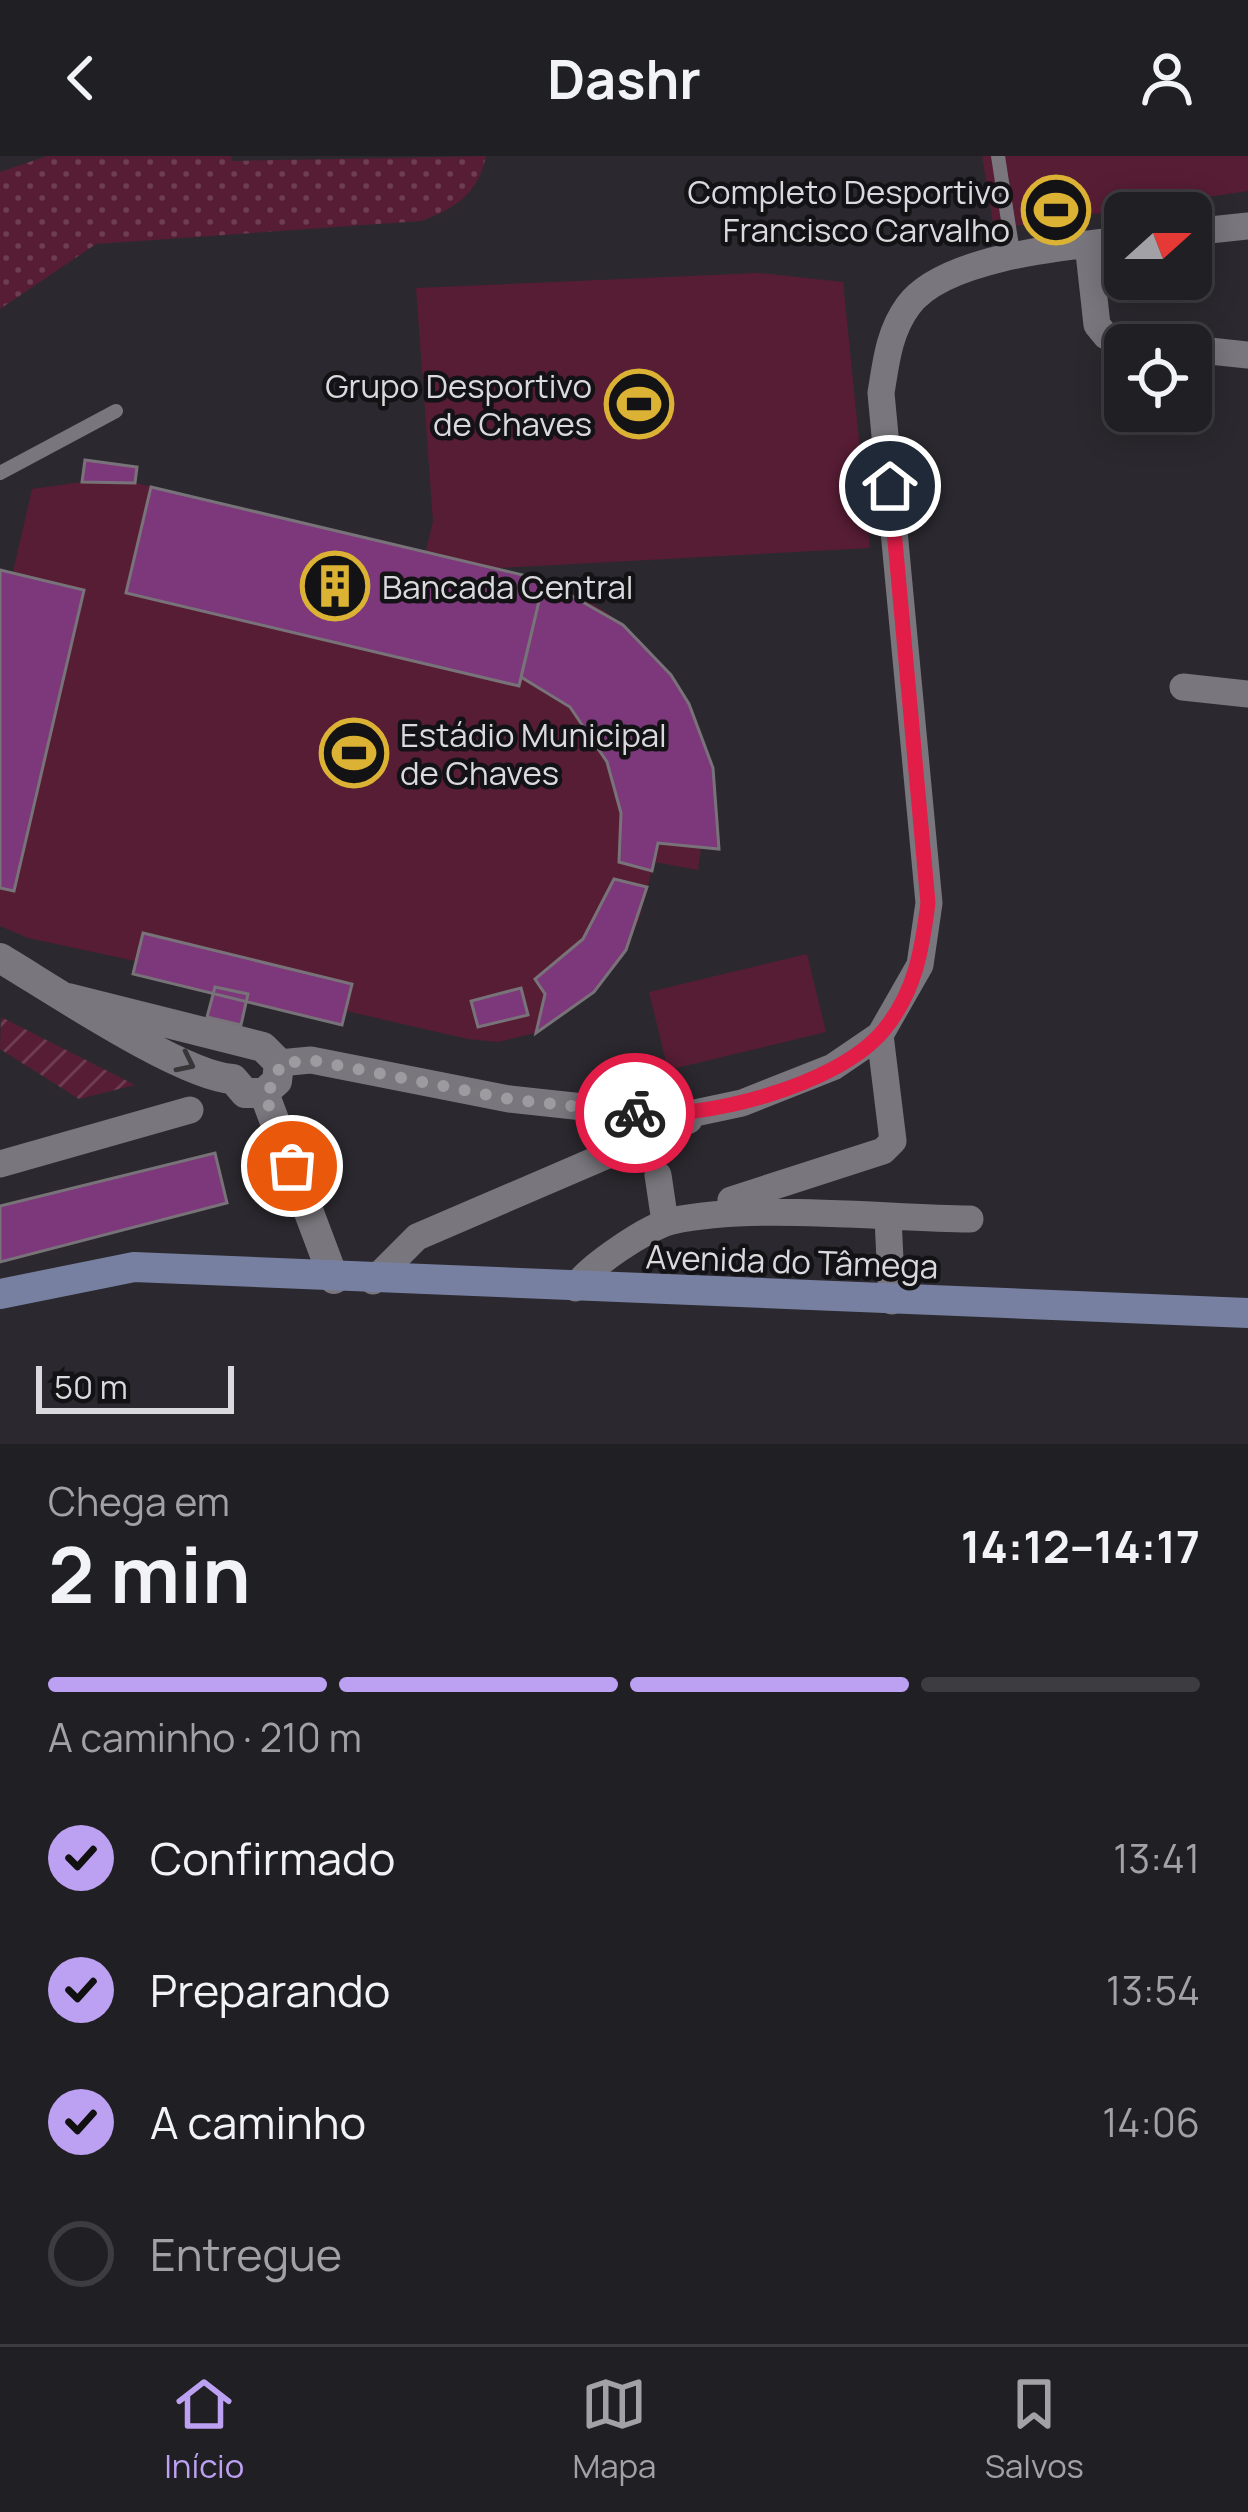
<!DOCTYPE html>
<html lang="pt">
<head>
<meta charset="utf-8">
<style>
  body { margin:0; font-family:Manrope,sans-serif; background:#2d2c30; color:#f1f3f6; height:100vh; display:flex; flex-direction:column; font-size:45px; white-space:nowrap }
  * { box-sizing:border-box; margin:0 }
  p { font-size:39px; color:#a2a2a6 }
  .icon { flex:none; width:66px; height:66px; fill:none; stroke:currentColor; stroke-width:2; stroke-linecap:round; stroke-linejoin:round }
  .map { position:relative; height:1288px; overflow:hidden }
  .sheet { display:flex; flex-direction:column; background:#201f23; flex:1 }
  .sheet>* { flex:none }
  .needle { width:78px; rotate:69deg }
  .fabs { position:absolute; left:1104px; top:36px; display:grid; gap:24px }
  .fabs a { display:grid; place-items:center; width:108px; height:108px; border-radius:18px; background:#201f23; box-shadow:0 6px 30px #0003,0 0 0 3px #3d3d41; font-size:60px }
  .scale { position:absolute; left:36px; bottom:30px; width:198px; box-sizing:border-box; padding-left:12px; border:6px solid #dad9dd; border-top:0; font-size:33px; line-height:42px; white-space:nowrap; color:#dad9dd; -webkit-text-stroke:9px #131315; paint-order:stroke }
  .pin { position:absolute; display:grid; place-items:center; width:102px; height:102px; color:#fff; margin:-51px; border:6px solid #fff; border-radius:50%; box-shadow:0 3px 12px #0007 }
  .courier { position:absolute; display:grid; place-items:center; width:120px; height:120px; margin:-60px; border:9px solid #e11d48; border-radius:50%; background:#fff; color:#222; box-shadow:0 3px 15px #0007 }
  .overview em { font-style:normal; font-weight:700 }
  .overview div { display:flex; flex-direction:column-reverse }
  .overview { display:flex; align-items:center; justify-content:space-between; height:204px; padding:0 48px }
  h1 { font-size:78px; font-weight:700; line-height:90px }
  .bar { display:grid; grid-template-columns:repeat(4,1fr); gap:18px 12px; align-content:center; height:144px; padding:0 48px }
  .bar i { height:15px; border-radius:9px; background:#3d3d41 }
  .bar .active { background:#bca0f2 }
  .bar p { grid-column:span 4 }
  ol { padding:0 48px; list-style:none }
  li { display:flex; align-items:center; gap:36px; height:132px }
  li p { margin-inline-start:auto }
  li .icon { padding:12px; border-radius:50%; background:#bca0f2; color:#111; stroke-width:4 }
  li:last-child { color:#a2a2a6 }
  li i { width:66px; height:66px; border:6px solid #3d3d41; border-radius:50% }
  header { display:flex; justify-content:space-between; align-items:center; height:156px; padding:0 48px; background:#201f23; font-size:54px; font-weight:700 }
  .tabs { display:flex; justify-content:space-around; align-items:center; height:168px; border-top:3px solid #3d3d41; background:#201f23; font-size:33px; color:#a2a2a6 }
  .tabs a { display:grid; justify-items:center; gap:6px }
  .tabs .active { color:#bca0f2 }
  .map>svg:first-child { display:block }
</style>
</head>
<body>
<header><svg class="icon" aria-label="back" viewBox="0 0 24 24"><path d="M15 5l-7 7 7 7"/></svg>Dashr<svg class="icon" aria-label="person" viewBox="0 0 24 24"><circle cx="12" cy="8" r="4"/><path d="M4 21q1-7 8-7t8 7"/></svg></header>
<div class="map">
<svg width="1248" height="1288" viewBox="0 0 1248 1288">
  <defs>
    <pattern id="grass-dots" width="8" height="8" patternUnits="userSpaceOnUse" patternTransform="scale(3)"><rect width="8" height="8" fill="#571d34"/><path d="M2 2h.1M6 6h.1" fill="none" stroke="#6f3d51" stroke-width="1.8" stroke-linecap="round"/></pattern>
    <pattern id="garden-furrows" width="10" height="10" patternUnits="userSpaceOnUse" patternTransform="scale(3)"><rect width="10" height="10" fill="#571d34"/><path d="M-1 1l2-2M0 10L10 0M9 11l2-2" fill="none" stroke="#6f3d51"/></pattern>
  </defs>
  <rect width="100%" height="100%" fill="#2b292f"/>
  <!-- grass -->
  <path fill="url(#grass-dots)" d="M47 0H231L232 5 486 0C478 38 456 52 421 65L96 88 0 153V16Z"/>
  <!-- park -->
  <path fill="#571d34" d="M982 0H1248V35L994 73Z
    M759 117 843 126 870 392 499 412C522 420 546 424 569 435 671 483 721 584 719 693L701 692 698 714 654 706 639 764 618 808 579 848 535 877 498 886 468 883 346 855 342 869 247 846 241 869 207 861 212 838 133 818 135 805 28 782 0 770V414L13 416 32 333 82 326 85 304 137 311 136 327 426 395 433 365 416 132Z
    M807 798 826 876 668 914 649 836Z"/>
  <!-- garden -->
  <path fill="url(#garden-furrows)" d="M1 861 135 929 79 943 0 893Z"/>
  <!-- building -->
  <path fill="#7c387a" stroke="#787378" stroke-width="3" d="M85 304 137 311 135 327 82 326Z
    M151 331 544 424 519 530 126 437Z
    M0 414 84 434 14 735 0 732Z
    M544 424 623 469 671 519 689 548 713 612 719 693 658 687 652 715 619 706 621 657 607 606 570 551 521 521Z
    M614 723 647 731 626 794 594 836 536 877 545 838 535 823 583 783Z
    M143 777 352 828 342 869 133 818Z
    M215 831 248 838 241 869 207 861Z
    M521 832 528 859 478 871 471 845Z
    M215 997 227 1047 0 1106V1050Z"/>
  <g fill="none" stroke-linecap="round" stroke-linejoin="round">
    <!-- service -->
    <path stroke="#79777d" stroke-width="14" d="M998 0 1014 103
      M0 317 116 255"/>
    <!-- minor -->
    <path stroke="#79777d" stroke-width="27" d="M1191 76 1248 70
      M1088 88 1097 169 1106 180 1156 189
      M1191 193 1248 199
      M1183 531 1248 538
      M279 907 311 904 509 943 676 961 742 947 833 911 880 879 920 809 929 747 881 237C886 206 889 176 908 150 943 101 1068 90 1125 84
      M0 1008 190 954
      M658 1019 665 1066
      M731 1044 883 995 893 985 880 879
      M888 1062 892 1145
      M373 1125 417 1081 689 964
      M575 1132C586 1112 649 1070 672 1065 752 1047 884 1062 970 1063"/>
    <!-- tertiary -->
    <path stroke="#79777d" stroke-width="30" d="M0 802C49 831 183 921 233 923L245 937H264L277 925 279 907 263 891 68 842
      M264 937 334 1123"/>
    <!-- secondary -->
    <path stroke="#7880a1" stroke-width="30" d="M0 1138 134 1111 1248 1157"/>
  </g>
  <!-- one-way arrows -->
  <defs><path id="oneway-chevron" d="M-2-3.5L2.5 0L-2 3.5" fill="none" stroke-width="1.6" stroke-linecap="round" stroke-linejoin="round" transform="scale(3)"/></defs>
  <use stroke="#373639" href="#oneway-chevron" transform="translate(186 907) rotate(26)"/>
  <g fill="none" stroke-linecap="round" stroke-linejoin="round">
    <!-- done -->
    <path stroke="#9d9ba0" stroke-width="12" stroke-dasharray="0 21.6" d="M292 1010 264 937 278 925 279 908 311 904 509 943 635 957"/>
    <!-- route -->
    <path stroke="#e11d48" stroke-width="15" d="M635 957C703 964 837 930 883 875 915 837 922 794 928 747L890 330"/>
  </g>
  <!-- icons -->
  <defs>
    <symbol id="stadium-ring" viewBox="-11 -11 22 22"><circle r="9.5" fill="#131315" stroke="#dbb233" stroke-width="1.5"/><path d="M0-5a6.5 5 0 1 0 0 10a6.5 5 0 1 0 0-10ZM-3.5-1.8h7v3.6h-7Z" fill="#dbb233"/></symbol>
    <symbol id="building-ring" viewBox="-11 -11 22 22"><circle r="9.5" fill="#131315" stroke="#dbb233" stroke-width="1.5"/><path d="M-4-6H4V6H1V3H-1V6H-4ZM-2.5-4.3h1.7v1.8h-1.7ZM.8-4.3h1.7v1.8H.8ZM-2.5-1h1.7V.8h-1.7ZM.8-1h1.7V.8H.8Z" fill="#dbb233"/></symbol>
  </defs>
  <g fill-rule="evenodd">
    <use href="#stadium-ring" x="1018" y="16" width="76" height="76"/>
    <use href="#stadium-ring" x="601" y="210" width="76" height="76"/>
    <use href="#building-ring" x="297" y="392" width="76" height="76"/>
    <use href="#stadium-ring" x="316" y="559" width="76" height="76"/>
  </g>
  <g text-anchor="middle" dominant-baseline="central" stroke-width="9" stroke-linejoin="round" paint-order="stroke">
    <!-- poi labels -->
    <g font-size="33" fill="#dad9dd" stroke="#131315" text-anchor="end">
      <text x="1010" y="35">Completo Desportivo<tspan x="1010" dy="38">Francisco Carvalho</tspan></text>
      <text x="592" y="229">Grupo Desportivo<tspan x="592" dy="38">de Chaves</tspan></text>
      <text x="382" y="430" text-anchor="start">Bancada Central</text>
      <text x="400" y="578" text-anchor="start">Estádio Municipal<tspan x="400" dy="38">de Chaves</tspan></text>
    </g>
    <!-- street labels -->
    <g font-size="33" fill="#dad9dd" stroke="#131315">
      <text transform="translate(792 1105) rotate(2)">Avenida do Tâmega</text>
    </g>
  </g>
</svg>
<div class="fabs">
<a><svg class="needle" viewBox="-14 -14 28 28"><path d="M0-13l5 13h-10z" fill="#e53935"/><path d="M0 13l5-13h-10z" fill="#a2a2a6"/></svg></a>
<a><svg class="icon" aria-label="locate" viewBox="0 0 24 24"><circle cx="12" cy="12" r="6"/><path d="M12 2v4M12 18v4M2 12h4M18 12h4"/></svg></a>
</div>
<div class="scale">50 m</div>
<div class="pin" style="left:292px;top:1010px;background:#ea580c"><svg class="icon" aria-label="bag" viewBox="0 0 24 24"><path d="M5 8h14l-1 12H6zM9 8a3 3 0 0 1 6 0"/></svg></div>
<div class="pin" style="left:890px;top:330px;background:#1f2937"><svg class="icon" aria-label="home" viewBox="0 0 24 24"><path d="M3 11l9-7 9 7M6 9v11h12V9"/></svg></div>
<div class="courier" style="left:635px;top:957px"><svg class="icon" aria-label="bike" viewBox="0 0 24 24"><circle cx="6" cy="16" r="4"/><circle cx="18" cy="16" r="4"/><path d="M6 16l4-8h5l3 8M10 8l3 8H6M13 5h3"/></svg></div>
</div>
<section class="sheet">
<div class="overview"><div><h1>2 min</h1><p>Chega em</p></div><em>14:12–14:17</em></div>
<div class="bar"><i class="active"></i><i class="active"></i><i class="active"></i><i></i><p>A caminho · 210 m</p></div>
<ol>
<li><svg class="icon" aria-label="check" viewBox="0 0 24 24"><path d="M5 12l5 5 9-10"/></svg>Confirmado<p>13:41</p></li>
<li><svg class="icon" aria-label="check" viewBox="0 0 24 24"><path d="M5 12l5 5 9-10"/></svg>Preparando<p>13:54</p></li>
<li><svg class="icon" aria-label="check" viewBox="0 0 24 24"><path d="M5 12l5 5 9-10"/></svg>A caminho<p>14:06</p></li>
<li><i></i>Entregue</li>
</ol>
</section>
<nav class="tabs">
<a class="active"><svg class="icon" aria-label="home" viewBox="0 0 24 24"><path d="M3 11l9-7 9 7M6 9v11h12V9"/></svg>Início</a>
<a><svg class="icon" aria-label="map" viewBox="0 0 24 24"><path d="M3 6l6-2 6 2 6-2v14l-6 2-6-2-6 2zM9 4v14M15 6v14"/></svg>Mapa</a>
<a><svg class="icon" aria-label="saved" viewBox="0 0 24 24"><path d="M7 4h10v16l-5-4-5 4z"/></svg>Salvos</a>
</nav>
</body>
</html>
